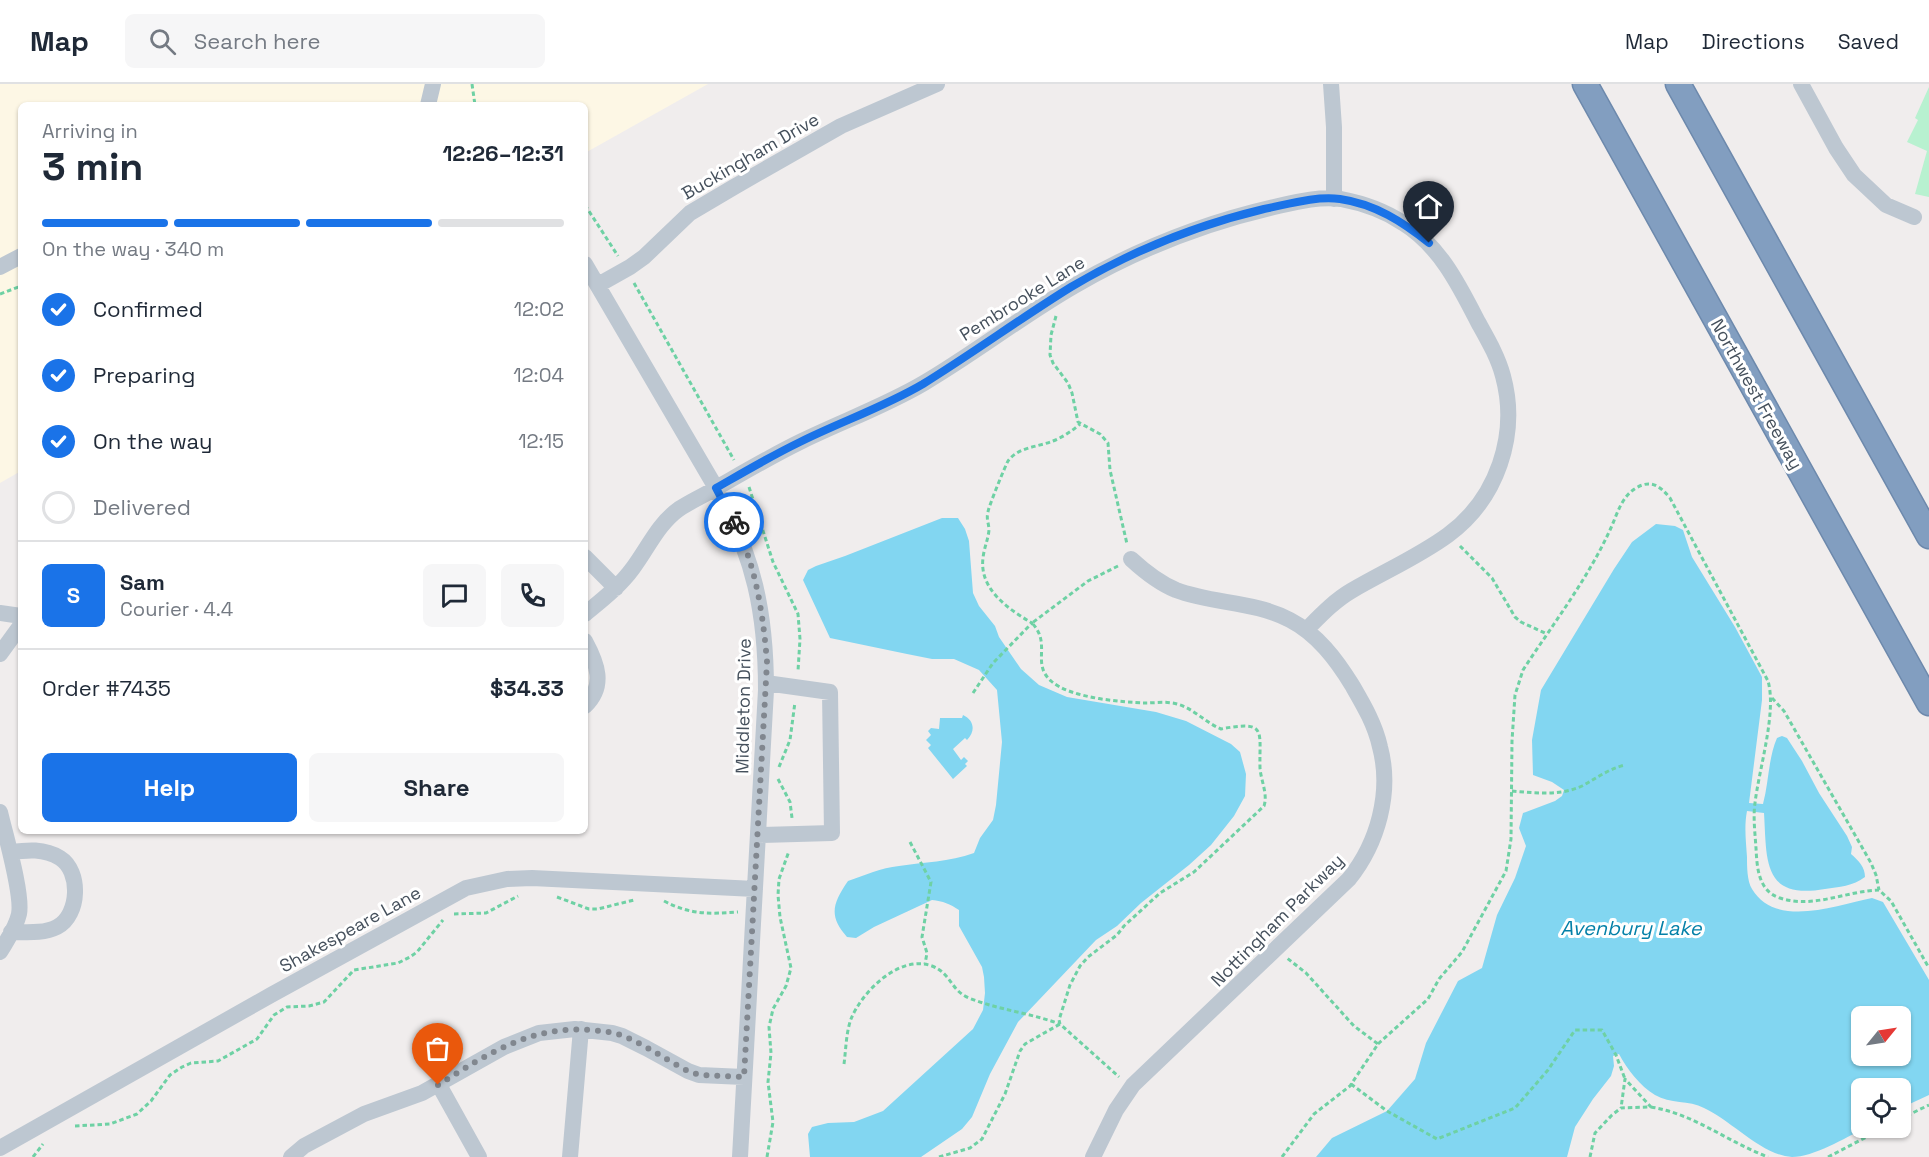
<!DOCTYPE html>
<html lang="en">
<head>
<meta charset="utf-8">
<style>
  body { margin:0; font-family:"Space Grotesk",sans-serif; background:#f6f6f7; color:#1f2937; height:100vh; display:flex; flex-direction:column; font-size:22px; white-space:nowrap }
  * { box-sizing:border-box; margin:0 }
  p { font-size:20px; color:#747a83 }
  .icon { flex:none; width:33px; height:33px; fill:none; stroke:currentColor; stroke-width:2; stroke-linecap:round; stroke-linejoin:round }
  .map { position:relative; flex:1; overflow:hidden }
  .panel { position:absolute; left:18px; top:18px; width:570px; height:732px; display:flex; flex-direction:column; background:#fff; border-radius:9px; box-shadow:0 2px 4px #0004 }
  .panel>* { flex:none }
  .needle { width:39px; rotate:60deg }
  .tools { position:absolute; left:1851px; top:922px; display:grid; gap:12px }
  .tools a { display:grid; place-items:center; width:60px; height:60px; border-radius:9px; background:#fff; box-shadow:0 2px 4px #0004; font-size:30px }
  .pin { position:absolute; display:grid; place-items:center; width:51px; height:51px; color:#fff; margin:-62px -26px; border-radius:50% 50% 50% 0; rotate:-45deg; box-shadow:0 0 6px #0007 }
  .pin .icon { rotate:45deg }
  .courier { position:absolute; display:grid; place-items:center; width:60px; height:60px; margin:-30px; border:4px solid #1a73e8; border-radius:50%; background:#fff; color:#222; box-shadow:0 2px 8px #0007 }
  .overview em { font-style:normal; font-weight:700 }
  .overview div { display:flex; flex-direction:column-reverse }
  .overview { display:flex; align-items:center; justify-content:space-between; height:102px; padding:0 24px }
  h1 { font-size:39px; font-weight:700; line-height:45px }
  .bar { display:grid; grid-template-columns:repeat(4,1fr); gap:9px 6px; align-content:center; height:72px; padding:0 24px }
  .bar i { height:8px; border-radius:4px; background:#e0e1e3 }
  .bar .current { background:#1a73e8 }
  .bar p { grid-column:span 4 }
  .line { display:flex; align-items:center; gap:15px; padding:0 24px; border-top:2px solid #e0e1e3 }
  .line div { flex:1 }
  .round { display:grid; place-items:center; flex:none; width:63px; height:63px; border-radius:9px; background:#f6f6f7 }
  ol { padding:0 24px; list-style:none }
  li { display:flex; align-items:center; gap:18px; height:66px }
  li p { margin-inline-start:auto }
  li .icon { padding:6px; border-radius:50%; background:#1a73e8; color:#fff; stroke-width:4 }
  li:last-child { color:#747a83 }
  li i { width:33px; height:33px; border:3px solid #e0e1e3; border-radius:50% }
  .cta { display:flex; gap:12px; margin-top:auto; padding:12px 24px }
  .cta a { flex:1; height:69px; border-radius:9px; background:#1a73e8; color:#fff; font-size:24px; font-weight:700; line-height:69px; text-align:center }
  .cta a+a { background:#f6f6f7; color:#1f2937 }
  header { display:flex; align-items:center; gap:36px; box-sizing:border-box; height:84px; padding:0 30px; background:#fff; border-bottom:2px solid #e0e1e3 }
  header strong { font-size:28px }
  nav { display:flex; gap:33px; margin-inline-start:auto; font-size:21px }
  .search { width:420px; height:54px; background:#f6f6f7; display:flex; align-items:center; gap:15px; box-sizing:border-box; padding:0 21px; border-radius:9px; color:#747a83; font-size:22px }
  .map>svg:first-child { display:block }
</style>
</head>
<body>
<header>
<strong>Map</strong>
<div class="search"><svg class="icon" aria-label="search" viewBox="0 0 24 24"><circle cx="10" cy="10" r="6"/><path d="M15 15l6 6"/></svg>Search here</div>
<nav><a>Map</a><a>Directions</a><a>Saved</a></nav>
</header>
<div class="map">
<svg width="1929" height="1073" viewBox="0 0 1929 1073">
  <rect width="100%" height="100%" fill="#f0eded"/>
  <!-- commercial -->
  <path fill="#fdf7e5" d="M0 0H708L585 69V21H21V387L0 399Z"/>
  <!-- green -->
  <path fill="#b8f1d0" d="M1929 3V113L1915 110 1927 67 1907 58 1918 36 1915 34Z"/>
  <!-- water -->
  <path fill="#82d6f1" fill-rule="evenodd" d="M942 434H958L965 445 969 457 973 509 979 522 995 542 999 553 1021 585 1039 601 1067 613 1156 628 1186 637 1231 660 1240 668 1246 690 1245 712 1234 732 1211 761 1189 781 1141 819 1117 842 1096 856 1018 938 990 990 972 1033 962 1045 921 1073H810L808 1050 812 1043 828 1039 854 1038 883 1027 973 945 983 926 985 909 984 893 982 883 959 842V826C950 820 943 817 932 816L874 843 856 854 847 853C828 832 833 819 848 797 865 791 881 784 899 782 924 778 949 778 974 769L980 754 993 736 996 721 1002 658 997 606 979 586 954 575H932L907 570 830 554 803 496 808 486 816 482 845 472Z
    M1656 440 1675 442 1683 446 1692 473 1735 543 1762 593V616L1749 719 1763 720C1769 698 1768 675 1777 654L1782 652 1787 654 1802 677 1819 709 1847 752 1852 763 1851 770C1859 777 1865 783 1865 793 1853 802 1839 803 1825 805 1762 816 1767 776 1764 729L1747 727C1744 742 1746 758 1747 773 1747 782 1747 797 1752 805 1776 845 1837 821 1872 814L1883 818 1929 896V1011L1901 1024 1900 1005H1862V1044H1864C1846 1054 1813 1073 1792 1073 1761 1071 1731 1036 1704 1024 1689 1016 1670 1020 1655 1011 1640 1002 1627 985 1619 970L1613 972 1614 982 1611 992 1593 1015 1575 1043 1567 1073H1316L1332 1054 1387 1027 1415 995 1426 959 1458 897 1482 884 1497 831 1515 794 1526 762 1519 744 1523 729 1555 717 1562 712 1564 706 1552 698 1533 691 1532 656 1541 606 1614 485 1632 458ZM1862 933H1900V972H1862Z
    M963 631C974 636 976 647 967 656L965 654 953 665 961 676 964 673 968 677 965 680 967 682 953 695 928 664 931 661 926 656 931 651 928 647 931 644 939 645 940 634H962Z"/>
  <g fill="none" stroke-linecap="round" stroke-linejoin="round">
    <defs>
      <path id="highway" d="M1585 0 1929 619
        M1678 0 1929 452"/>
    </defs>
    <!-- highway casing -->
    <use href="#highway" stroke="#6d89ac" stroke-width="27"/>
    <!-- path -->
    <path stroke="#6ed1a4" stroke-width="3" stroke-dasharray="4.5 3" stroke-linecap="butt" d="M472 0 475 21
      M585 121 618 172
      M634 199 734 376
      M0 210 21 202
      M1056 232 1051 251 1050 271 1053 279 1068 299 1072 309 1078 338 1100 350 1108 359 1110 386 1127 460
      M749 403 773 478 798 530 800 555 798 587
      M1460 462 1492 494 1515 533 1521 538 1547 550
      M1118 482 1088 497 1032 539C1052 560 1031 579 1051 597 1070 614 1120 618 1145 619 1155 619 1167 617 1177 620 1193 624 1206 639 1221 645 1268 636 1259 647 1260 684 1261 697 1268 710 1264 722L1194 788 1160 809 1124 842 1117 851 1088 873 1080 882 1070 901 1059 936 1060 940 1119 993
      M973 609 993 579 1032 539C1008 525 979 505 983 474 984 464 988 456 989 446 989 440 986 435 988 428 988 424 1006 380 1008 377 1018 363 1038 363 1053 357 1063 353 1072 347 1080 340
      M1772 614 1784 627 1871 779 1876 791 1879 806
      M779 683 790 656 795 618
      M778 695 790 718 792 734
      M1512 707C1536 709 1560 712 1582 702 1597 694 1608 685 1625 681
      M910 758 931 798 922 853 927 869 925 880
      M557 813 589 825H598L634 816
      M664 817C691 831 709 830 738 828
      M454 830 486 829 518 812
      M1378 960 1428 915 1439 895 1462 868 1506 787 1511 755 1512 657 1515 611 1523 586C1553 540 1587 496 1610 446 1617 431 1621 413 1636 404 1651 395 1660 402 1670 414L1768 597C1777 628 1759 685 1755 719 1753 733 1755 749 1756 764 1757 783 1758 807 1780 814 1813 825 1846 807 1879 806L1891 817 1929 884
      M844 980C846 965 846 949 851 935 862 908 899 870 932 882 952 890 950 906 969 914 999 926 1030 929 1060 940
      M1351 1000 1387 1027 1437 1055 1515 1024 1548 986 1575 946H1602L1616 971 1625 995
      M1651 1023C1694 1030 1728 1058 1768 1073
      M1900 1035 1929 1021
      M75 1042 110 1040 137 1030 151 1017 170 991 182 983 191 979 218 977 257 955 274 931 287 923 309 922 324 918 354 886 398 879 410 873 417 868 443 836
      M33 1073 43 1060
      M767 1073 773 1038 768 998 771 969 769 943 773 925 786 902 791 884 780 833 778 811 779 795 789 767
      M939 1073 970 1064 982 1055 1005 1010 1020 967 1025 960 1060 940
      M1282 1073 1314 1030 1350 1002 1378 960 1354 942 1306 889 1287 874
      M1590 1073 1595 1049 1612 1031 1621 1024 1651 1023 1625 995 1621 1024
      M1828 1073 1884 1044"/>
    <!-- minor -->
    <path stroke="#bdc7d1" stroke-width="16" d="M1331 0 1334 43V115
      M1801 0 1836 64 1854 91 1886 121 1914 133
      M428 21 433 0
      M585 180 716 404C754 472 766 529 766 606L740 1073
      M0 183 21 172
      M598 201 630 183 644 173 690 129 734 103 841 42 937 0
      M585 473 616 504
      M0 529 21 532
      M585 530C602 516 620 502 633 484 648 464 658 440 679 425 691 417 705 411 718 403 746 387 773 371 802 357 843 337 885 322 924 299 975 269 1022 232 1074 202 1136 166 1204 139 1274 123 1296 118 1319 112 1341 115 1362 119 1385 127 1403 139 1440 162 1459 201 1478 238 1488 256 1498 273 1503 292 1519 351 1497 415 1448 451 1418 473 1383 488 1351 507 1334 517 1320 532 1306 546
      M585 557C597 579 606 602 585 622
      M0 570 21 541
      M0 728C5 750 23 810 19 830 16 844 7 856 0 868
      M758 751 832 749 830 608 766 599
      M10 768C27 766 44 764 60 774 81 787 80 831 57 843 43 850 26 848 11 848
      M439 1001 479 1073
      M0 1064 271 911 466 804 507 795 532 794 755 805
      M291 1073 304 1062 364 1030 422 1009 504 963 539 949 575 945 612 949 622 952 646 964 688 987 699 991 744 993
      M570 1073 581 945
      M1093 1073 1116 1026 1133 1001 1349 795C1378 759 1392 708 1380 663 1375 640 1363 620 1352 601 1336 575 1317 550 1290 536 1254 517 1213 520 1176 506 1159 499 1144 487 1131 475"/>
    <!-- highway -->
    <use href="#highway" stroke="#829ec0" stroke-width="24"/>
  </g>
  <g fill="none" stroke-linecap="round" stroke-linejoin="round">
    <!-- done -->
    <path stroke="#81878f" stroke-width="6" stroke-dasharray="0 10.8" d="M438 1001C487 970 532 941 591 946 602 947 613 948 623 952 646 961 666 976 688 987L699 991 744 993 767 578C763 530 756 481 734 438"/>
    <!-- route -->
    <path stroke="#1a73e8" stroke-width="8" d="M734 438 716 404C744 388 771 372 800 358 840 338 884 323 923 300 973 269 1021 234 1071 203 1130 168 1197 141 1264 125 1289 120 1315 112 1340 115 1375 120 1403 138 1429 159"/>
  </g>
  <g text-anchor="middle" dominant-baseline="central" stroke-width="6" stroke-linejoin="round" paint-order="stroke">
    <!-- street labels -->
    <g font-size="18" fill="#45505c" stroke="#fff">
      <text transform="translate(750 72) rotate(-30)">Buckingham Drive</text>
      <text transform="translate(1022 214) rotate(-32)">Pembrooke Lane</text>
      <text transform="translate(1757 310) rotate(61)">Northwest Freeway</text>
      <text transform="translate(743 622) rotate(-89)">Middleton Drive</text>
      <text transform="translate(1277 836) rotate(-45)">Nottingham Parkway</text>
      <text transform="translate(350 845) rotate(-29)">Shakespeare Lane</text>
    </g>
    <!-- water labels -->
    <g font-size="20" font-style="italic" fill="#0480a8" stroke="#fff">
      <text x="1631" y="844">Avenbury Lake</text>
    </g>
  </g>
</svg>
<div class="tools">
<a><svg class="needle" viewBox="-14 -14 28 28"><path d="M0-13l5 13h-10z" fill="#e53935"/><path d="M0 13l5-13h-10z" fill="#747a83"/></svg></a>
<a><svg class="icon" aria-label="locate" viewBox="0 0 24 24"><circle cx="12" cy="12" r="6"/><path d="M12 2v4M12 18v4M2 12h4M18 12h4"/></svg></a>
</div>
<div class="pin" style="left:438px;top:1001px;background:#ea580c"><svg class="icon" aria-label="bag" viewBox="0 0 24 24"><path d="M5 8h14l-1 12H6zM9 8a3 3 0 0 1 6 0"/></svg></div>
<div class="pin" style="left:1429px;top:159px;background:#1f2937"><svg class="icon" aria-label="home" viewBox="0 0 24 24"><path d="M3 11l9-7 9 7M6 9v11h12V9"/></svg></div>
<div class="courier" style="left:734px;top:438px"><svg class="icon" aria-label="bike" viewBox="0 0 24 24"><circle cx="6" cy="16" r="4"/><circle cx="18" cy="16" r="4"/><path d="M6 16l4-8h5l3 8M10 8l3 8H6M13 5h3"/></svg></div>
<section class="panel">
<div class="overview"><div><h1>3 min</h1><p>Arriving in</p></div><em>12:26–12:31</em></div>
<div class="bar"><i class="current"></i><i class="current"></i><i class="current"></i><i></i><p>On the way · 340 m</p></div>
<ol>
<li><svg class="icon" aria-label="check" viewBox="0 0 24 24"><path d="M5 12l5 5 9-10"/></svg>Confirmed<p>12:02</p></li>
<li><svg class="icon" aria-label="check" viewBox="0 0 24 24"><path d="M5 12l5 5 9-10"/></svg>Preparing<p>12:04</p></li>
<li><svg class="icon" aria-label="check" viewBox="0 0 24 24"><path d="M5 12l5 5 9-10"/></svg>On the way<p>12:15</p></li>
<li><i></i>Delivered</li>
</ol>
<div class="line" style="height:108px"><b class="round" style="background:#1a73e8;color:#fff">S</b><div><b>Sam</b><p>Courier · 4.4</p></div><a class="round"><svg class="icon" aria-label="chat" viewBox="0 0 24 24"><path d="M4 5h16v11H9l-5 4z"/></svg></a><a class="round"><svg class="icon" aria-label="phone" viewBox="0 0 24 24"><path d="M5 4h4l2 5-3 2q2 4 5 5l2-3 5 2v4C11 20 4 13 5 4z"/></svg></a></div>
<div class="line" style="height:78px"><div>Order #7435</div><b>$34.33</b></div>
<div class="cta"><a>Help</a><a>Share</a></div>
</section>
</div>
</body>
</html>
